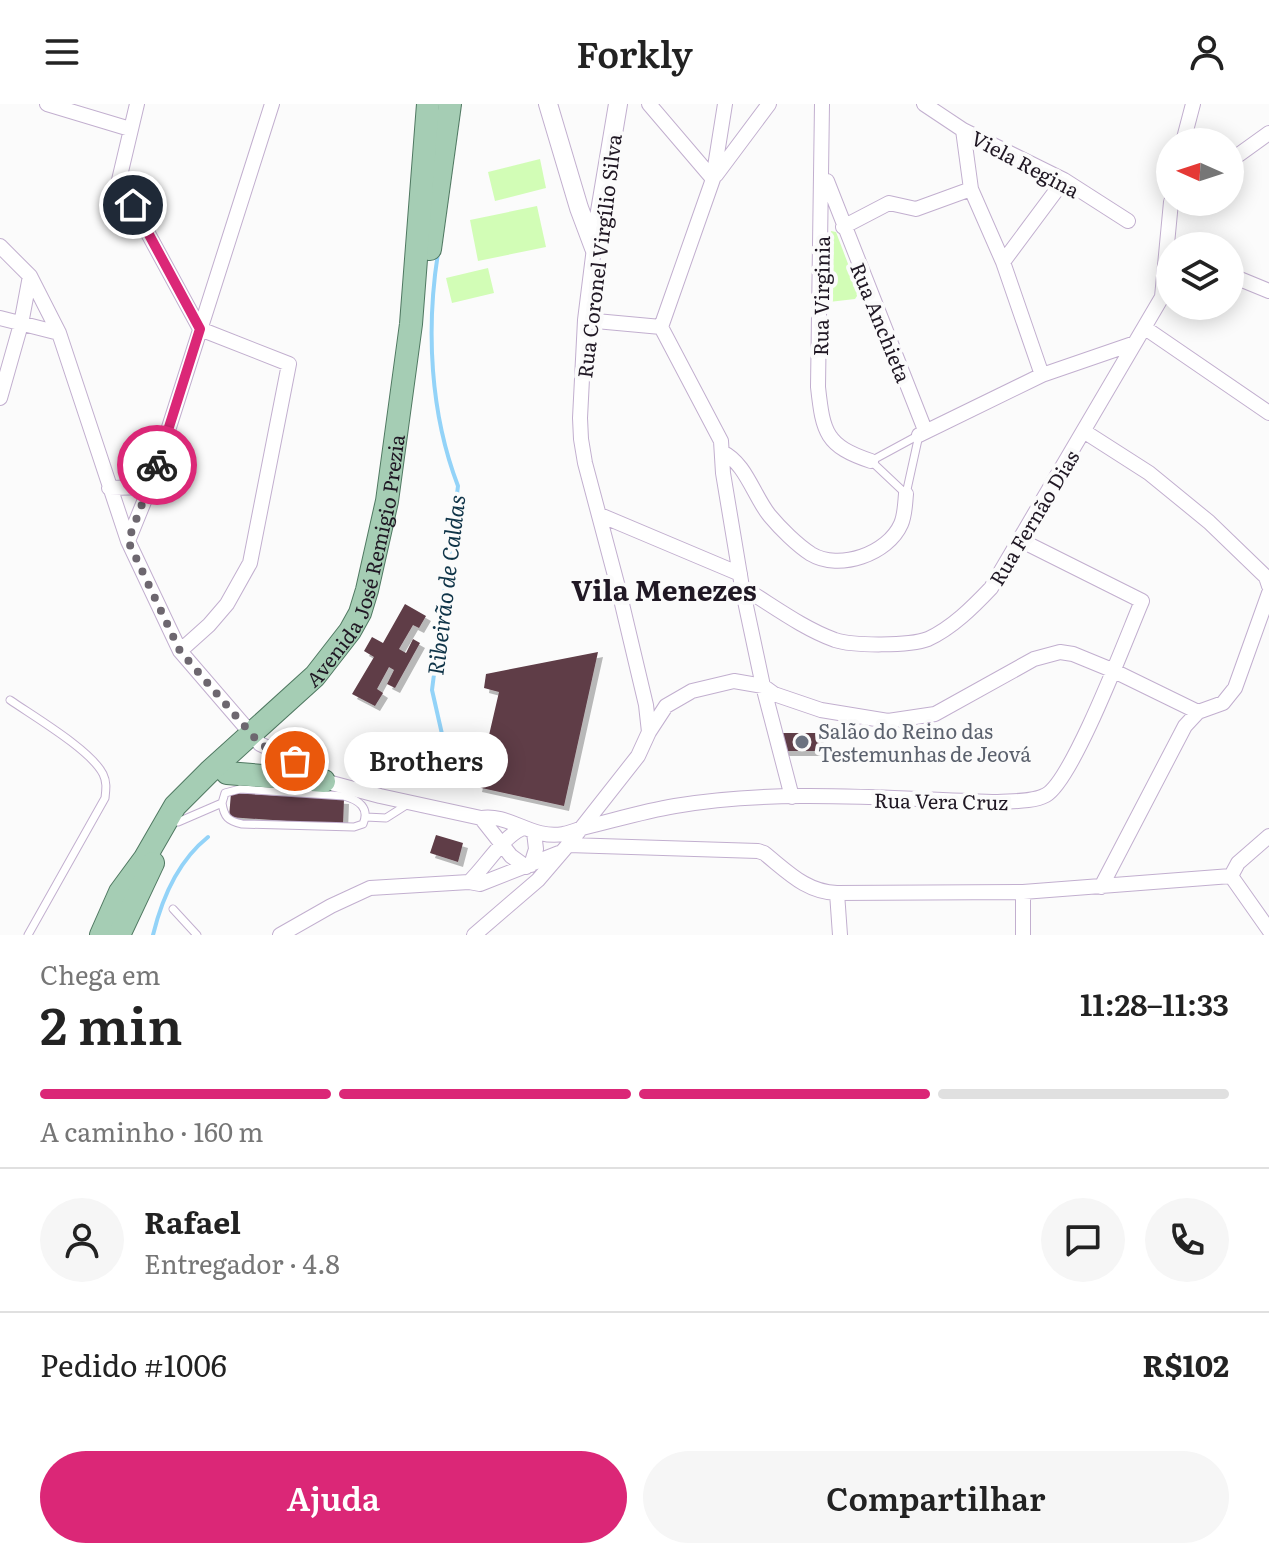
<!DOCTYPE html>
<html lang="pt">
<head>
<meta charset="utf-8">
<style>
  body { margin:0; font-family:Literata,serif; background:#f6f6f6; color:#222; height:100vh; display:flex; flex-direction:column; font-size:30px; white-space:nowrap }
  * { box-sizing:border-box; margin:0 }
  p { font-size:26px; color:#767676 }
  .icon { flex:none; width:44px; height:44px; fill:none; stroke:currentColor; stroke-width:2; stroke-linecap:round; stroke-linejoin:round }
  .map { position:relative; height:831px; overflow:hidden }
  .details { display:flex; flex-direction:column; background:#fff; flex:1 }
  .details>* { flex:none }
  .needle { width:52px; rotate:273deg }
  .tools { position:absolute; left:1156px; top:24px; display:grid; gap:16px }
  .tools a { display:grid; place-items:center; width:88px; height:88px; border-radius:50%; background:#fff; box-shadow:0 4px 20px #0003; font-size:40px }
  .pin { position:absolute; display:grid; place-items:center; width:68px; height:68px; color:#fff; margin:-34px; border:4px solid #fff; border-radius:50%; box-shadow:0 2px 8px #0007 }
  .courier { position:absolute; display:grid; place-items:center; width:80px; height:80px; margin:-40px; border:6px solid #db2777; border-radius:50%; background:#fff; color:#222; box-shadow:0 2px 10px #0007 }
  .bubble { position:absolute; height:56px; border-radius:28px; background:#fff; box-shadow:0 4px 20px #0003; font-size:26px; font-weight:600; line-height:56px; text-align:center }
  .head em { font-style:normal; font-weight:600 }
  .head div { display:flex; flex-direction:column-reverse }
  .head { display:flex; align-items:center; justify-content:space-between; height:136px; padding:0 40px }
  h1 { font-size:52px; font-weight:600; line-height:60px }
  .bar { display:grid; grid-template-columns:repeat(4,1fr); gap:12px 8px; align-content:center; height:96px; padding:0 40px }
  .bar i { height:10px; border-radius:6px; background:#e0e0e0 }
  .bar .active { background:#db2777 }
  .bar p { grid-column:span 4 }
  .line { display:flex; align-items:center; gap:20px; padding:0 40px; border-top:2px solid #e0e0e0 }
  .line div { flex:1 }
  .round { display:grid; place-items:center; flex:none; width:84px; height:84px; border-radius:42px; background:#f6f6f6 }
  .action { display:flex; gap:16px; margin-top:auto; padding:16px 40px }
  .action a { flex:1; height:92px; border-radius:48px; background:#db2777; color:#fff; font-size:32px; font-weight:600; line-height:92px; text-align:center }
  .action a+a { background:#f6f6f6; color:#222 }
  header { display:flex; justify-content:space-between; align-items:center; height:104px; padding:0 40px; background:#fff; font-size:36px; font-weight:600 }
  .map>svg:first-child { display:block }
</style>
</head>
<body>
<header><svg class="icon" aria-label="menu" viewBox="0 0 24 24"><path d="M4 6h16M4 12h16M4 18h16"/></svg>Forkly<svg class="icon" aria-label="person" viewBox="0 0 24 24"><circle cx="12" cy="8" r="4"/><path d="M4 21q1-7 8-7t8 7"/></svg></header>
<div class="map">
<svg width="1269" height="831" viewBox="0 0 1269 831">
  <defs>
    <filter id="shadow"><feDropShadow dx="5" dy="5" stdDeviation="0" flood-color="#0004"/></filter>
  </defs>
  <rect width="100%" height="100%" fill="#fbfbfb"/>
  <!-- green -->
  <path fill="#d2fdb6" d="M540 55 546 84 495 97 488 68Z
    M537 102 546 143 478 157 470 116Z
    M831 127 836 128 859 189 855 195 829 198 826 195Z
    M488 164 494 189 452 199 446 174Z"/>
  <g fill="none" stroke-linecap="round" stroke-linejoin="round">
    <!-- stream -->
    <path stroke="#93d3f8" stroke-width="4" d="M438 149C426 225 430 309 458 382L432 586 442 630
      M153 831C162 794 178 757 208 733"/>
  </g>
  <!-- building -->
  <path fill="#5f3d47" filter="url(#shadow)" d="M405 500 426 512 419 524 413 521 399 545 406 549 413 535 420 539 395 584 387 580 394 566 389 563 377 585 383 589 375 602 352 590 374 553 364 547 372 533 383 539Z
    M598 548 564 702 477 683 499 588 484 584 486 570Z
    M782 629H821V647H782Z
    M231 689 344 695 343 721 229 713Z
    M436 731 463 739 458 758 430 749Z"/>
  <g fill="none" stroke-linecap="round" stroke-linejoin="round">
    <defs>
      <path id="service" d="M919 331 906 390 871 357Z
        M10 596C33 612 91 646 103 670 107 678 106 685 105 694L28 831
        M366 713 386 714 408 700
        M178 718 222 699 225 689 240 685 344 692C359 696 370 704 363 720L354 723 242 720C228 717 224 713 222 699
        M173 805 197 831"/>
      <path id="minor" d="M47 0 130 25
        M137 0 119 76 200 225 289 260 250 459 227 500 209 521 180 547
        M649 0 713 75
        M725 0 713 75 661 223 721 337 723 369 742 483 763 582 792 693
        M822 0 818 283C823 329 826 342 871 357
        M924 0 963 26 1064 76 1128 117
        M963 26 971 85 1003 158 1042 271
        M1183 38 1193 0
        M1230 57 1269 29
        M716 71 769 0
        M827 77 925 326
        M843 123 889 99 916 105 971 85
        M0 142 30 172 59 229 128 437 180 547 260 640 295 657 324 677 380 692 481 714C508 709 533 736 563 730 571 729 578 725 586 723 615 716 645 707 675 702 777 684 894 695 998 698 1013 697 1033 698 1046 691 1073 676 1127 532 1142 497L1020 436
        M1003 158 1064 76
        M1230 171 1269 187
        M0 214 59 229
        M585 216 661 223
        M1145 224 1269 309
        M0 294 21 220 30 172
        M1085 328 1149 369 1209 418 1266 473 1269 482
        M919 331 1042 271 1135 239
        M722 348C746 359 754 393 770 412 780 424 797 441 811 450 839 467 888 450 901 420 905 411 905 400 906 390
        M109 384 150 383
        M600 411 740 470
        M128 437 150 383 272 0
        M742 483C772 501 802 524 835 536 853 542 910 542 928 535 952 524 973 503 991 484L1162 193 1171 98
        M649 628 666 602 692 587 734 577 763 582 774 590 821 606 888 617 935 610 1034 555 1060 548 1073 550 1112 566 1198 608
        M481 714 511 752 526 763
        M568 741 758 747 764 749C788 768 806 788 837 789L1023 788 1231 772
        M531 761 536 745 534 728
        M1231 772 1269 826
        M1231 772 1238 759 1269 732
        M469 778C485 763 503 733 521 725
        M1101 783 1185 622 1198 608 1223 599 1235 584 1269 489
        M837 789 840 831
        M280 831 331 802 370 784 469 778 480 780 559 749
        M474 831 538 776 568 741 638 652 649 628 646 601 618 483 585 359 581 335 580 314 585 216 594 144
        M1023 831V788"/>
      <path id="tertiary" d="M548 0 579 104 594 144
        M594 143 618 0"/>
      <g id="primary">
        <path d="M430 145 450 0"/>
        <path d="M227 669 324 677"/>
        <path id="s1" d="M101 831 120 788 145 754 175 702 209 668 315 572 350 527 360 509 367 486 387 397 411 220 428 0"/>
        <path d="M119 831 153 759"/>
      </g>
    </defs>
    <!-- service casing -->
    <use href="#service" stroke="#c2afcf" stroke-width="9"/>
    <!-- minor casing -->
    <use href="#minor" stroke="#c2afcf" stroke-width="16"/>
    <!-- tertiary casing -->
    <use href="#tertiary" stroke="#c2afcf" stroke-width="20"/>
    <!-- primary casing -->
    <use href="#primary" stroke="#4f7861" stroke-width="24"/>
    <!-- service -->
    <use href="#service" stroke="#fff" stroke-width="7"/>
    <!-- minor -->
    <use href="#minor" stroke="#fff" stroke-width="14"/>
    <!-- tertiary -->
    <use href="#tertiary" stroke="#fff" stroke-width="18"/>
    <!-- primary -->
    <use href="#primary" stroke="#a5cdb4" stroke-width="22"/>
  </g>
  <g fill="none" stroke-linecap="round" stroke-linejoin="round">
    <!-- done -->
    <path stroke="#6d676f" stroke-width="8" stroke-dasharray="0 14.4" d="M157 361 128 437 180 547 260 640 295 657"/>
    <!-- route -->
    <path stroke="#db2777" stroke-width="10" d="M133 101 200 225 157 361"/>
  </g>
  <!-- markers -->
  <circle fill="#6b7280" stroke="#fbfbfb" stroke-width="3" cx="802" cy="638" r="8"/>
  <g text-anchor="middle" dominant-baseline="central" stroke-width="8" stroke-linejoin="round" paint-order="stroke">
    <!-- street labels -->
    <g font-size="20" fill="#201824" stroke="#fbfbfb">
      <text transform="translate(1026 59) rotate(28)">Viela Regina</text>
      <text transform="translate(598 152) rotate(-83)">Rua Coronel Virgílio Silva</text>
      <text transform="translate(820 192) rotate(-89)">Rua Virginia</text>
      <text transform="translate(882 218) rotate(68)">Rua Anchieta</text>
      <text transform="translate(1033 413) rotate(-59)">Rua Fernão Dias</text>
      <text stroke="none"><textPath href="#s1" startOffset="466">Avenida José Remigio Prezia</textPath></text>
      <text transform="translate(941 696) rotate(1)">Rua Vera Cruz</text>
    </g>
    <!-- worship labels -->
    <g font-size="20" fill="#5b616d" stroke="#fbfbfb" text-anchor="start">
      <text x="818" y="626">Salão do Reino das<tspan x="818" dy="23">Testemunhas de Jeová</tspan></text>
    </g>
    <!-- water labels -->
    <g font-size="22" font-style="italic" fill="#0f3448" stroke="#fbfbfb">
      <text transform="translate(445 481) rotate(-83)">Ribeirão de Caldas</text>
    </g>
    <!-- district labels -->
    <g font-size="28" font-weight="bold" fill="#201824" stroke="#fbfbfb">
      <text x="664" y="485">Vila Menezes</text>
    </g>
  </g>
</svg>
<div class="tools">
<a><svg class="needle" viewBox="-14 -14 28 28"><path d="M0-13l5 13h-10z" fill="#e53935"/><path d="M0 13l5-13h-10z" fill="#767676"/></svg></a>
<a><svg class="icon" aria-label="layers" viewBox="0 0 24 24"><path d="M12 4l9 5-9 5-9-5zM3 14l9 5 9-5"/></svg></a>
</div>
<div class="pin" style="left:295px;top:657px;background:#ea580c"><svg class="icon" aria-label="bag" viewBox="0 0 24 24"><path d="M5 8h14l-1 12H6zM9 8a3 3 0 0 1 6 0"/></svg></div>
<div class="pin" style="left:133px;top:101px;background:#1f2937"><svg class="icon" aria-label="home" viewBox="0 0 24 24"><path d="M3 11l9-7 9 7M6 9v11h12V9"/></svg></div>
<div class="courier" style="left:157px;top:361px"><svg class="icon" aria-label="bike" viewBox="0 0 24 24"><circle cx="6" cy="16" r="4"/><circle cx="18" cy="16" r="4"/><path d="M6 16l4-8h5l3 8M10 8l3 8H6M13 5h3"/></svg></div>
<div class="bubble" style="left:344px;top:628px;width:164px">Brothers</div>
</div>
<section class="details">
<div class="head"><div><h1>2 min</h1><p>Chega em</p></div><em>11:28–11:33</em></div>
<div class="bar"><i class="active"></i><i class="active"></i><i class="active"></i><i></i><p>A caminho · 160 m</p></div>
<div class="line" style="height:144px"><a class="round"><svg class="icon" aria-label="person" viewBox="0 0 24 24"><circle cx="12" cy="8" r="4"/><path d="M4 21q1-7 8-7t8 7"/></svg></a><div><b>Rafael</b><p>Entregador · 4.8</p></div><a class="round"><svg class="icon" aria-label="chat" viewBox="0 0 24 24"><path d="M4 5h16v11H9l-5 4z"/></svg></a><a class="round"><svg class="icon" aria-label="phone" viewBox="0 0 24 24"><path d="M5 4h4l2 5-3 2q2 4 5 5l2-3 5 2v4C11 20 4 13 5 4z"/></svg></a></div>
<div class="line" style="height:104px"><div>Pedido #1006</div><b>R$102</b></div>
<div class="action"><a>Ajuda</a><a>Compartilhar</a></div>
</section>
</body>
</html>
